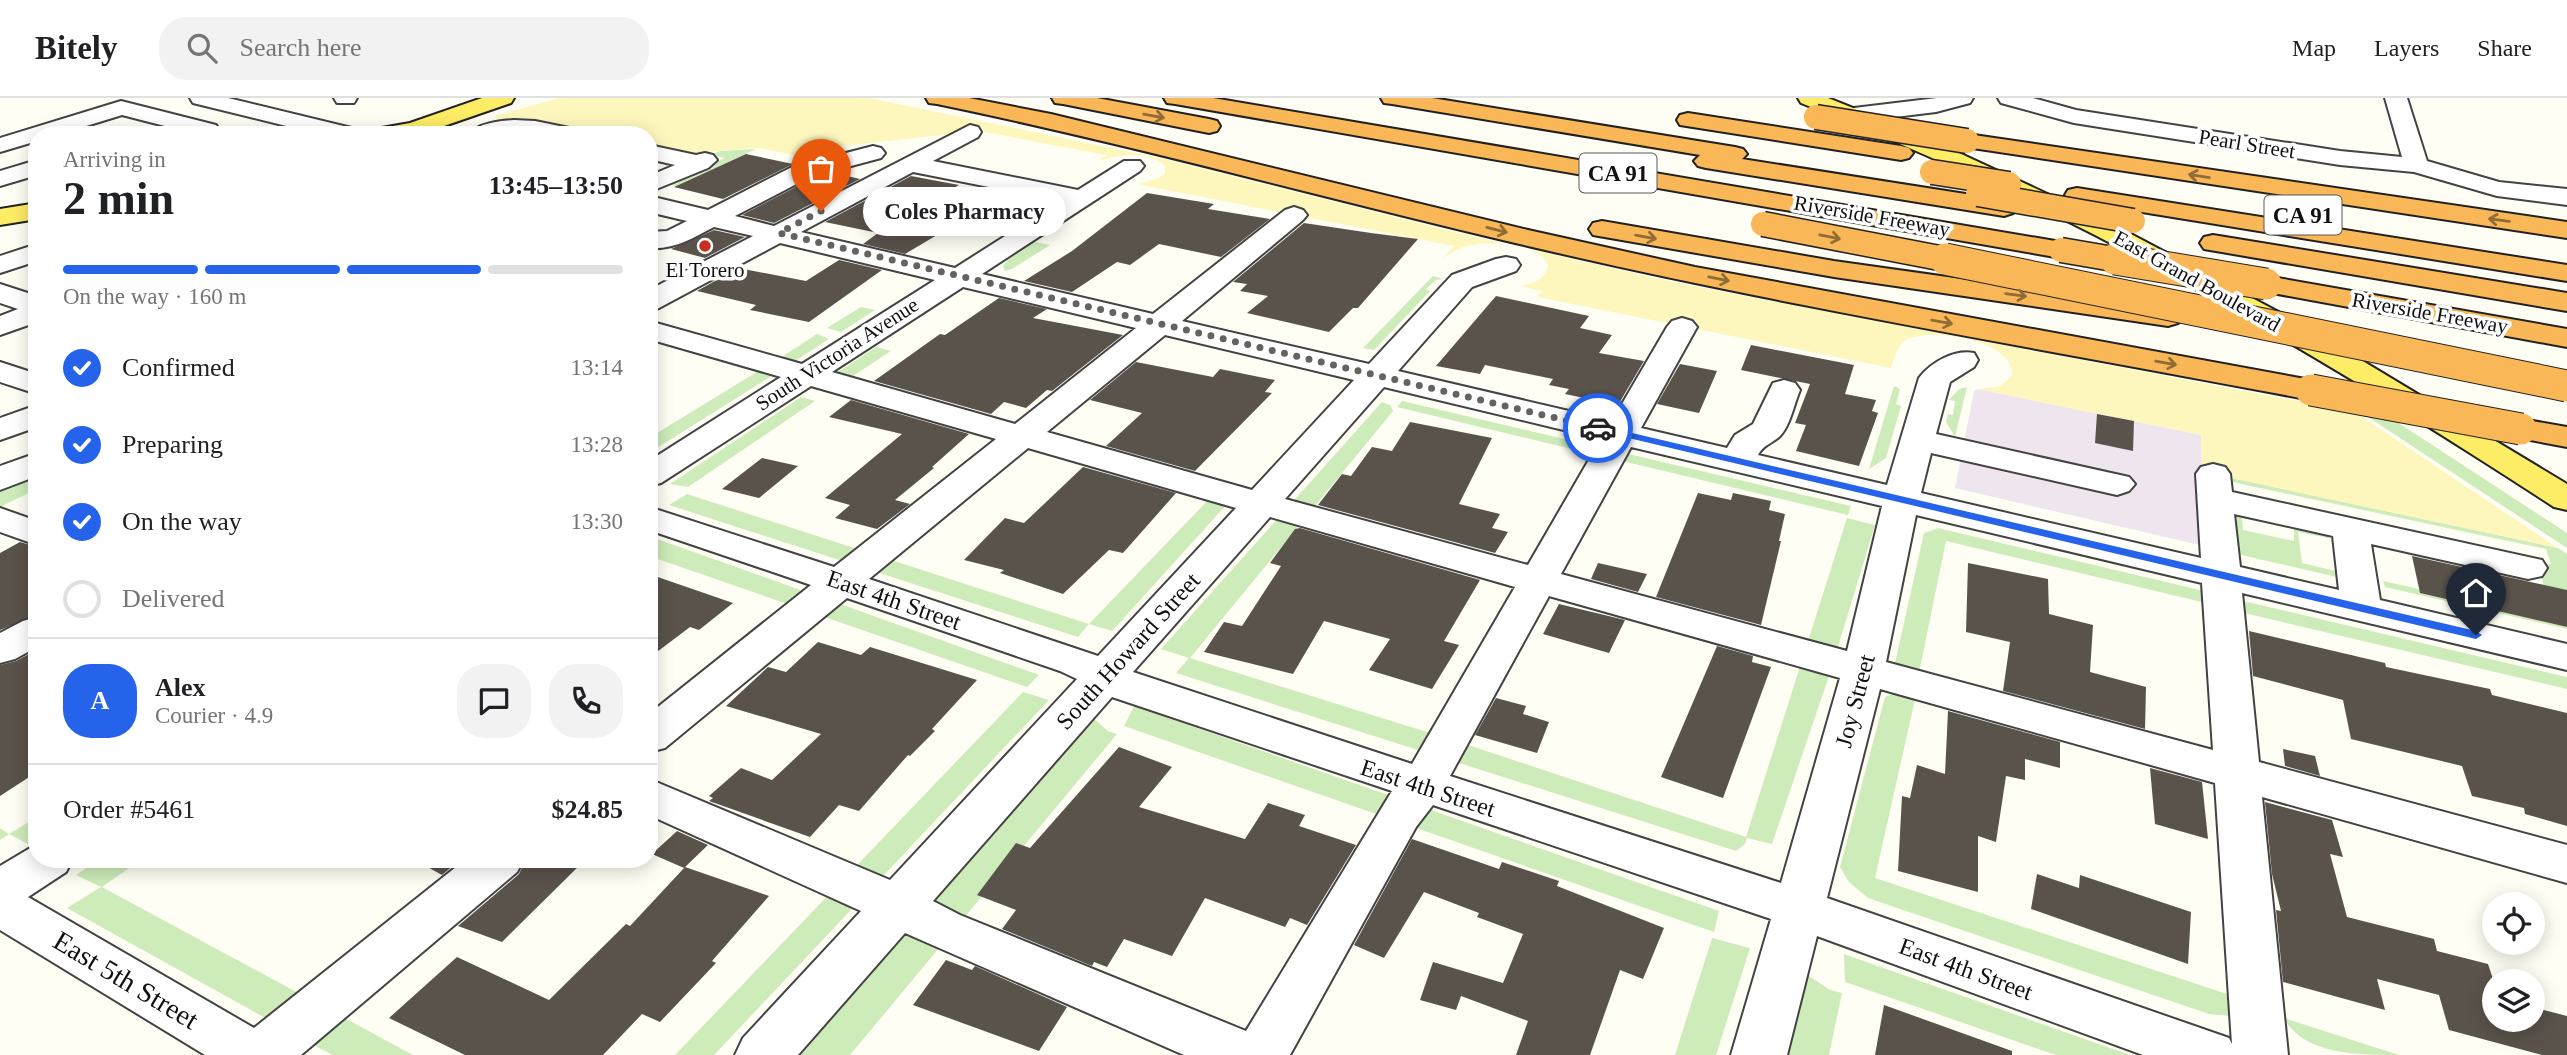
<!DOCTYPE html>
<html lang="en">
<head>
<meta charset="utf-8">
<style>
  body { margin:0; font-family:"Times New Roman",serif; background:#f2f2f2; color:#202124; height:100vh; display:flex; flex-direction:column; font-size:26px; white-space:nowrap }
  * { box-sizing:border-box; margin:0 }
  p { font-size:23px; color:#757577 }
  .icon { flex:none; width:38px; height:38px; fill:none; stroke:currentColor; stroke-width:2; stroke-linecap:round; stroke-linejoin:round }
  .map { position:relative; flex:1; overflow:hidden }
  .sheet { position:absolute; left:28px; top:28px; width:630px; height:742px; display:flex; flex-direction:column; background:#fff; border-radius:28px; box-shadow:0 4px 18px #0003 }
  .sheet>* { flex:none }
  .buttons { position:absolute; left:2482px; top:794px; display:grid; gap:14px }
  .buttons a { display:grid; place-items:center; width:63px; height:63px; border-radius:50%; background:#fff; box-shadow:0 4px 18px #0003; font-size:35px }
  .pin { position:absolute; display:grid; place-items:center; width:60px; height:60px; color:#fff; margin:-72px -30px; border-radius:50% 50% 50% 0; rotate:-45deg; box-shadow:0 0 7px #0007 }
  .pin .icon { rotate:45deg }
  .courier { position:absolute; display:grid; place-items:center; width:70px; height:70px; margin:-35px; border:5px solid #2563eb; border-radius:50%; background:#fff; color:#222; box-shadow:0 2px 9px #0007 }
  .bubble { position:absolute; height:49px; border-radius:24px; background:#fff; box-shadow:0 4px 18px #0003; font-size:23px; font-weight:800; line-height:49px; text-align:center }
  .head em { font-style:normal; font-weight:800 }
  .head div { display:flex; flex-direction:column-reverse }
  .head { display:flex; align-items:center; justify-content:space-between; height:119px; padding:0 35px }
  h1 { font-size:46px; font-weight:800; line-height:52px }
  .bar { display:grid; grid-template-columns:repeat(4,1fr); gap:10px 7px; align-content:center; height:84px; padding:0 35px }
  .bar i { height:9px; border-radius:5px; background:#e0e0e0 }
  .bar .active { background:#2563eb }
  .bar p { grid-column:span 4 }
  .line { display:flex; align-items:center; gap:18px; padding:0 35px; border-top:2px solid #e0e0e0 }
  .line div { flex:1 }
  .round { display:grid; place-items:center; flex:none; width:74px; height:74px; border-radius:28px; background:#f2f2f2 }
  ol { padding:0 35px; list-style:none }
  li { display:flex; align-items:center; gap:21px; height:77px }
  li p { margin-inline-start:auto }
  li .icon { padding:7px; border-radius:50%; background:#2563eb; color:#fff; stroke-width:4 }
  li:last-child { color:#757577 }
  li i { width:38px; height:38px; border:4px solid #e0e0e0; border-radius:50% }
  header { display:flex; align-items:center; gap:42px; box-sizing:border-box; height:98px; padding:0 35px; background:#fff; border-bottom:2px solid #e0e0e0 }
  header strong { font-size:33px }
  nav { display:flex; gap:38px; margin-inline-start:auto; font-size:24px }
  .search { width:490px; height:63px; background:#f2f2f2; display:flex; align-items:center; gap:18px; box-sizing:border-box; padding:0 24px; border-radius:28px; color:#757577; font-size:26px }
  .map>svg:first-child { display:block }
</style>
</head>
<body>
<header>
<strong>Bitely</strong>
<div class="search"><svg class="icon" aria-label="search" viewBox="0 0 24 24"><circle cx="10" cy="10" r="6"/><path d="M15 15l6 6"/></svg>Search here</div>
<nav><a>Map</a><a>Layers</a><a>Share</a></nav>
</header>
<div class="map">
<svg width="2567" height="957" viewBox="0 0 2567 957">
  <rect width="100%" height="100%" fill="#fffef4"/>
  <!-- industrial -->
  <path fill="#efe5ee" d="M1978 291 2201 337 2204 448 1955 390 1974 293Z"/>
  <!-- green -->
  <path fill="#ceecba" d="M756 51 676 88 669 86 725 60 711 57 720 53Z
    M1042 97 1053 100 1008 128 994 126Z
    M1035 144 1050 147 1012 171 1005 173 1003 168 1008 162Z
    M1433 178 1443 181 1436 182 1426 191 1430 193 1374 252 1363 250Z
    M861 209 875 212 841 234 827 230Z
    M817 236 829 241 792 265 777 262Z
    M876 249 891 253 850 280 835 276Z
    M765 269 781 272 649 355V340Z
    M1894 288 1900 291 1896 306 1901 308 1886 360 1869 371Z
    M1967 289 1955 339 1946 324 1948 316 1953 317 1955 303 1949 302 1959 291Z
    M801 299 815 303 688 389 670 386Z
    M1402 303 1851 408 1848 417 1397 309Z
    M1382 304 1391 308 1393 313 1190 560 1462 645 1746 739 1847 420 1875 427 1830 575 1772 746 1747 740 1745 746 1736 753 1176 575 1189 560 1161 551Z
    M2365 317 2394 322 2567 435V450Z
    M37 376V391L0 409V393Z
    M2223 378 2558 450 2567 456V492L2544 487 2537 468 2551 466 2546 451 2223 382Z
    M687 396 1089 526 1211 399 1229 404 1112 533 1089 526 1078 539 669 407Z
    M2239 417 2242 419 2243 432 2294 443V431L2329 438 2328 440 2298 434 2302 465 2335 473 2337 479 2237 456 2235 418Z
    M1938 430 2208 494 2210 506 1946 443 1919 575 1902 571 1895 565 1924 435Z
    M649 438 1039 577 1027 589 649 458Z
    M2383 483 2419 491 2421 495 2567 529V531L2385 489Z
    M2243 503 2567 579V591L2244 515Z
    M1900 593 1916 597 1875 780 2230 897 2234 910 2230 918 2209 916 1868 800 1849 784 1840 769 1885 599Z
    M1023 594 1049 602 714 957H675Z
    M1134 608 1719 813 1714 834 1124 628Z
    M1091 618 1108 633 1117 636 850 957H801Z
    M37 719V740L28 746 9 736 0 742V730L9 736Z
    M100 761H142L102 789 413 957H332L67 810 101 789 76 777Z
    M1712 840 1750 850 1716 957H1675Z
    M1844 856 2130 957H2056L1845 884Z
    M1800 872 1830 892 1842 895 1829 957H1780Z
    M2284 920 2399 957C2358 957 2303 957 2284 920Z"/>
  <!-- sand -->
  <path fill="#fdf7be" d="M559 0H869L1160 60 1467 137 1678 185 2355 314 2558 450 2202 374 2201 337 1978 291 2000 288 2012 278C2016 242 1931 228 1906 242 1897 248 1894 261 1891 270L1537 199 1542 193 1520 188C1534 185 1545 182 1548 167 1539 145 1493 143 1472 147 1461 148 1451 155 1442 161L1454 148 1141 87 1139 86 1159 80 1165 75V68C1147 52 1119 57 1098 63L1106 57 979 33 815 51 799 58 759 50 690 55 649 49V37H583L497 21 495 18Z"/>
  <!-- building -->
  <path fill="#5a534c" d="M746 56 793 66 723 101 674 89Z
    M835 75 860 81 774 125 742 117 811 81Z
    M911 78 959 87 920 111 964 121 905 156 863 146 878 135 825 124Z
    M1147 95 1214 106 1208 111 1270 121 1221 159 1159 146 1130 167 1117 164 1072 194 1024 183 1072 153Z
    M1304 125 1371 135 1418 141 1358 210H1353L1329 234 1247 215 1268 198 1240 193 1247 186 1233 184Z
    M714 132 745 139 705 160 671 151Z
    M839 162 882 172 809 224 750 212 756 207 697 193 738 170 806 183Z
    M1496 198 1589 218 1580 230 1612 237 1599 255 1644 263 1618 307 1565 296 1569 291 1549 287 1553 281 1485 267 1480 276 1436 268Z
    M999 200 1047 211 1033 220 1123 237 1052 293 1047 292 1026 310 1004 304 991 316 874 283 940 236 945 237Z
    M1751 247 1854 267 1845 296 1876 302 1872 313 1878 315 1859 368 1796 353 1806 327 1795 325 1810 286 1741 272Z
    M1136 264 1213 279 1220 271 1275 282 1265 294 1272 295 1195 373 1106 348 1142 315 1090 302Z
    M1680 266 1717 273 1699 315 1657 306Z
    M851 302 969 336 932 369 934 370 895 402 910 406 877 431 835 420 850 407 825 400 902 336 829 319Z
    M2097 316 2134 323 2133 353 2095 345Z
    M1410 324 1492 340 1459 406 1500 416 1492 430 1508 434 1495 455 1318 407 1342 376 1351 378 1372 349 1392 353Z
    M762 360 798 368 759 400 722 391Z
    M1083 369 1176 395 1123 455 1109 452 1063 496 1000 475 1004 472 964 462 1005 420 1024 425Z
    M1698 395 1731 402 1733 395 1771 403 1769 412 1785 416 1779 443H1781L1761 527 1656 499Z
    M1300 430 1480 482 1444 543 1459 547 1432 591 1369 572 1390 541 1324 523 1293 576 1204 554 1224 524 1242 528 1281 468 1270 465 1295 431Z
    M20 444 37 449V517L0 532V455Z
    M2412 458 2567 492V529L2420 495Z
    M1598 465 1647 476 1638 494 1591 481Z
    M1968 465 2048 481 2049 516 2093 527 2090 574 2146 589 2145 631 2003 593 2010 544 1966 534Z
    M649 476 733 505 699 532 690 529 649 560Z
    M1559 506 1625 522 1609 555 1543 536Z
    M2249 533 2385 565 2386 569 2490 591 2492 597 2567 615V728L2525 716 2524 710 2472 698 2462 668 2351 641 2343 602 2253 578Z
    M818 544 861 557 870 549 977 582 932 631 935 633 910 658 908 657 859 713 839 707 810 739 709 703 713 700 709 698 741 670 772 682 821 636 726 608 768 569 786 574Z
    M1717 548 1753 558 1752 564 1771 569 1723 700 1661 679Z
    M37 552V674L0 698V567L16 563Z
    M1496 600 1526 608 1523 616 1549 624 1537 655 1475 637Z
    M1948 613 2060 644V670L2025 661V682L2006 678 1996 744 1978 738V794L1898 773 1902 698 1910 700 1917 667 1945 676Z
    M1119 649 1172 669 1139 709 1245 741 1268 705 1305 717 1299 728 1356 747 1307 827 1290 820 1285 829 1205 800 1172 858 1124 841 1107 869 1094 864 1092 868 1002 831 1016 812 977 797 1016 745 1030 750Z
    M2283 651 2315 658 2320 678 2285 668Z
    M2150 670 2202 684 2208 741 2155 726Z
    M2265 704 2332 722 2343 759 2330 756 2347 819 2434 841 2437 853 2488 866 2494 884V922H2532V909L2567 918V957H2542L2449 932 2439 897 2377 881 2385 912 2283 884 2276 812 2281 813 2272 776Z
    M677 733 708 747 684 770 652 756Z
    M1412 741 1499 771 1502 764 1559 783 1557 788 1664 830 1643 881 1620 872 1590 957H1516L1528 923 1461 898 1456 912 1420 902 1433 864 1503 885 1523 836 1477 819 1479 815 1424 794 1384 860 1354 847Z
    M413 761H461L442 777Z
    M526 761H586L502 844 458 828 519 776Z
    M685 769 769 798 712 863 716 865 660 924 642 916 603 957H465L389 920 457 859 549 902 626 826 630 828Z
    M2037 776 2079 790 2080 777 2191 814 2188 866 2031 811Z
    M946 862 972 872 975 868 1067 909 1039 953 913 907Z
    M1884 907 2012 953V957H1875Z"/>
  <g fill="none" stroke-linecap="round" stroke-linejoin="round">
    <defs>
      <path id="minor" d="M190 0H228L360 32 363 37H323L193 5Z
        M334 0H357L354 5H337Z
        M1937 0H1973L1970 5 1936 14 1854 24 1846 22 1843 17 1846 12 1854 10Z
        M1998 0H2033L2076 12 2340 53 2402 59 2385 0H2407L2427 63 2499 84 2567 91V107L2497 98 2414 74 2340 67 2074 25 2001 5Z
        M121 3 216 27 219 32 216 37H200L122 17 57 37H37V43L0 54V40Z
        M514 22 535 23 579 32 582 37H468C477 25 500 23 514 22Z
        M970 27 978 29 981 34 978 39 933 63 1078 92 1124 63H1140L1144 68 1140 73 982 176 1153 216 1285 112 1294 109 1303 112 1307 117 1303 122 1182 223 1369 266 1452 177 1496 161 1506 159 1516 161 1520 167 1516 173 1472 189 1398 273 1612 323 1667 229 1672 223 1682 220 1692 223 1697 229 1641 330 1727 350 1735 337 1753 326 1773 285 1784 282 1795 285 1800 292C1794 306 1790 329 1779 339 1771 346 1763 347 1758 357L1887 387 1919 280C1931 264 1955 251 1974 255L1978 262 1974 269 1950 284 1936 336 2129 379 2135 386 2129 393 2117 397 1931 355 1921 395 2201 460 2196 376 2201 369 2213 366 2225 369 2230 376 2232 394 2542 462 2547 470 2542 478 2528 481 2371 446 2380 502 2567 546V572L2242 495 2259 664 2567 747V785L2262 699 2288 957H2143L1817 838 1787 957H1731L1771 821 1433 707 1416 729 1290 957H1184L905 835 798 957H735L743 940 861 813 649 717V681L890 782 1077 581 1060 573 847 500 665 650 649 654V616L811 487 649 432V409L834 469 996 341 811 288 661 385 649 388V363L781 279 649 241V223L802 266 935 182 780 145 659 210 649 213V192L753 138 714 129C693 140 674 152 649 150V134L667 133 687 123 649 114V98L708 112 792 69 873 48 881 50 885 55 881 60 810 79 735 118 774 128ZM913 74 1060 103 955 170 801 134ZM963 189 1136 230 1015 326 832 274ZM1165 237 1354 282 1252 392 1047 334ZM1384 289 1601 341 1528 467 1285 401ZM1631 349 1882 408 1847 553 1561 476ZM1028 350 1236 410 1098 558 869 481ZM2234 416 2333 438 2339 492 2240 469ZM1916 417 2202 485 2213 652 1886 564ZM1270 419 1515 489 1412 666 1133 574ZM1549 498 1840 580 1781 785 1450 678ZM1880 591 2215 685 2232 946 2229 940 1827 800ZM1112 599 1392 693 1246 933 960 817 933 803Z
        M649 47 696 57 705 55 713 57 717 62 708 70 649 94V78L675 67 649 61Z
        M37 62V77L0 88V73Z
        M37 146V163L0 175V158Z
        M0 186 37 198V224L0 237V218L18 211 0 205Z
        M0 264 37 276V296L0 284Z
        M37 307V329L0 342V320Z
        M37 355V378L0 392V368Z
        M0 410 37 423V447L0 434Z
        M37 519V549L15 561 0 565V535L23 523Z
        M37 746V761H73L66 774 28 799 254 930 466 761H524L517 774 301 957H205L0 832V768Z"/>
      <path id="major" d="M482 0H514L511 5 418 37H367L370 32 410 25Z
        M1798 0H1828L1916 35 2112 126 2303 227 2567 386V412L2554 409C2405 312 2253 219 2095 137 1999 88 1901 45 1801 5Z
        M37 105V121L0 127V111Z"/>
      <path id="highway" d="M926 0H969L1051 16 1528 132 1695 169 2311 282 2322 285 2327 292 2322 299 2311 302C2050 252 1787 209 1528 148 1331 102 1135 47 937 6L929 5Z
        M1052 0H1097L1209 21 1217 23 1220 28 1217 33 1209 35 1063 6 1055 5Z
        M1164 0H1213L2061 144 2071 146 2074 152 2071 158 2061 160 1175 6 1167 5Z
        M1381 0H1432L1735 49 1743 51 1747 56 1742 61 2004 102 2013 105 2017 110 2013 115 2004 118 1706 70 1698 68 1694 63 1700 57 1392 6 1384 5Z
        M1688 15 1901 48 1909 50 1913 55 1909 60 1901 62 1680 27 1677 22 1680 17Z
        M1967 36 2567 124V140L1959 48 1955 43 1959 38Z
        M2077 90 2567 167V183L2068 102 2065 97 2068 92Z
        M1602 123 1834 163 2168 210 2178 213 2183 219 2178 225 2168 228 1834 179 1593 137 1589 131 1593 125Z
        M2213 137 2567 195V213L2204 151 2200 145 2204 139Z
        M2266 178 2567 231V249L2256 192 2252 186 2256 180Z
        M2521 321 2567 329V349L2509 338 2504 331 2509 324Z"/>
    </defs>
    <!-- minor casing -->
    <use href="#minor" stroke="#434343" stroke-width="4"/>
    <!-- major casing -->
    <use href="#major" stroke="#212121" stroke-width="4"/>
    <!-- highway casing -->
    <use href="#highway" stroke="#212121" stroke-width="4"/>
    <!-- minor -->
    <use href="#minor" fill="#fff" fill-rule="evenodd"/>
    <!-- major -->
    <use href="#major" fill="#fdec65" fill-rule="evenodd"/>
    <!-- highway -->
    <use href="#highway" fill="#f9b757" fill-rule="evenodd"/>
    <defs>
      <path id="highway-bridge-far1" d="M1816 19 1967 43
        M1932 74 2009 86
        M1978 96 2133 123
        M1763 126 1955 163
        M2061 152 2125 163"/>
      <path id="highway-bridge" d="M1945 161 2567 288
        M2115 161 2266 186
        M2311 292 2521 331"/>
    </defs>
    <!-- highway-bridge-far1 casing -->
    <use href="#highway-bridge-far1" stroke="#212121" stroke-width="27" stroke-linecap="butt"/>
    <!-- highway-bridge casing -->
    <use href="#highway-bridge" stroke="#212121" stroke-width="33" stroke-linecap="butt"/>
    <!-- highway-bridge-far1 -->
    <use href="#highway-bridge-far1" stroke="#f9b757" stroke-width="24"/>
    <!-- highway-bridge -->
    <use href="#highway-bridge" stroke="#f9b757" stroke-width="31"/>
  </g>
  <!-- one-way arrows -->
  <defs><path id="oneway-shaft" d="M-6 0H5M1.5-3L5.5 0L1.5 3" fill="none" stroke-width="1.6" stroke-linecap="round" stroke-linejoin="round" transform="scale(1.75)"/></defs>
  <g stroke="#906c37">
    <use href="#oneway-shaft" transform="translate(1154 18) rotate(10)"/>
    <use href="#oneway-shaft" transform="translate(2199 78) rotate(-171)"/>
    <use href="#oneway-shaft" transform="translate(2499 122) rotate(-172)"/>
    <use href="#oneway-shaft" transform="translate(1497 132) rotate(14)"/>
    <use href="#oneway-shaft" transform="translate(1646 139) rotate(10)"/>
    <use href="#oneway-shaft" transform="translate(1830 139) rotate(11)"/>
    <use href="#oneway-shaft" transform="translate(1719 181) rotate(11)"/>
    <use href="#oneway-shaft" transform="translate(2016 197) rotate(8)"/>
    <use href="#oneway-shaft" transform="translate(1942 224) rotate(10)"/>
    <use href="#oneway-shaft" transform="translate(2166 265) rotate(10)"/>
  </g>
  <!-- route -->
  <path fill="#2563eb" d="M1598 327 2476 533 2482 537 2476 541 1595 332V328Z"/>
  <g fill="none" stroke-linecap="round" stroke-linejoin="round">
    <!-- done -->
    <path stroke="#646360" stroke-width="7" stroke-dasharray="0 12.6" d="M821 113 779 135 1598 330"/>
  </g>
  <!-- markers -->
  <circle fill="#c72f21" stroke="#fff" stroke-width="2.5" cx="705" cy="148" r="7"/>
  <g text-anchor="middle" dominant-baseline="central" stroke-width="7" stroke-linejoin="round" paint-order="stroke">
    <!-- far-street labels -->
    <g font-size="21" fill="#101010" stroke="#fff">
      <text transform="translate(2247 46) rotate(9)">Pearl Street</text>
      <text transform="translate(1872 118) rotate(10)">Riverside Freeway</text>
      <text transform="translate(2197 183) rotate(29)">East Grand Boulevard</text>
      <text transform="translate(2430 215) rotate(10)">Riverside Freeway</text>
      <text transform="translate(837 256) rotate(-33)">South Victoria Avenue</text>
    </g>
    <!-- far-poi labels -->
    <g font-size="21" fill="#101010" stroke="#fff">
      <text x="705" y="172">El Torero</text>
    </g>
    <!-- shield labels -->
    <g fill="#fff" stroke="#585858" stroke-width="2">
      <rect x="1579.5" y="55.5" width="77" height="39" rx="5"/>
      <rect x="2264.5" y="97.5" width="77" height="39" rx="5"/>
    </g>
    <g font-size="23" font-weight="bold" fill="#101010">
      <text x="1618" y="75">CA 91</text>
      <text x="2303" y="117">CA 91</text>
    </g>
    <!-- street labels -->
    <g font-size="24" fill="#101010" stroke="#fff">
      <text transform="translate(894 502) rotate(19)">East 4th Street</text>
      <text transform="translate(1128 553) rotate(-48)">South Howard Street</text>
      <text transform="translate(1855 603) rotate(-75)">Joy Street</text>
      <text transform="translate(1428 690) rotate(18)">East 4th Street</text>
      <text transform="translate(1966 871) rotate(20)">East 4th Street</text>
    </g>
    <!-- near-street labels -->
    <g font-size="28" fill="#101010" stroke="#fff">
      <text transform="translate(126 882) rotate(31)">East 5th Street</text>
    </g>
  </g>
</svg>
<div class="buttons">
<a><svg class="icon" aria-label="locate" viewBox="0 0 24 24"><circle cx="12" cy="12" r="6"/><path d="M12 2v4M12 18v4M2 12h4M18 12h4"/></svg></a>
<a><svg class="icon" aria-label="layers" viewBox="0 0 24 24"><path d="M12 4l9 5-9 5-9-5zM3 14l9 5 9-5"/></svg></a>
</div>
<div class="pin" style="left:821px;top:113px;background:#ea580c"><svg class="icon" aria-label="bag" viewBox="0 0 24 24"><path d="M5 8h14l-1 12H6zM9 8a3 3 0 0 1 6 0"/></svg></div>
<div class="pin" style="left:2476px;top:537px;background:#1f2937"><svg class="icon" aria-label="home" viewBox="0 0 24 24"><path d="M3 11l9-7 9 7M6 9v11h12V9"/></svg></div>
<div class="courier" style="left:1598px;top:330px"><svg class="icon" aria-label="car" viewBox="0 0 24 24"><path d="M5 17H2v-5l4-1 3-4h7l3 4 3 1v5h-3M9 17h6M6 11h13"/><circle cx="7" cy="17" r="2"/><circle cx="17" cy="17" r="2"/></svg></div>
<div class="bubble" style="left:863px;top:89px;width:203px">Coles Pharmacy</div>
<section class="sheet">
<div class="head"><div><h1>2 min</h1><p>Arriving in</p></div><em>13:45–13:50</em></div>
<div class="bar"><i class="active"></i><i class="active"></i><i class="active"></i><i></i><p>On the way · 160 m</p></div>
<ol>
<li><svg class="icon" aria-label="check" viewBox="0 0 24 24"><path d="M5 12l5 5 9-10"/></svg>Confirmed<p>13:14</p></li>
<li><svg class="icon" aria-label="check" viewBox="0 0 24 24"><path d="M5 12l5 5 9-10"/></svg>Preparing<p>13:28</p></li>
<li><svg class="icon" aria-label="check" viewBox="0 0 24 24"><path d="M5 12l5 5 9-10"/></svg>On the way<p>13:30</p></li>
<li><i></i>Delivered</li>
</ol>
<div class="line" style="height:126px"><b class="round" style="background:#2563eb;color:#fff">A</b><div><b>Alex</b><p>Courier · 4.9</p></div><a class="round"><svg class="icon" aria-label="chat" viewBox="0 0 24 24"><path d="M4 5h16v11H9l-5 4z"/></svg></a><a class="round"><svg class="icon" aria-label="phone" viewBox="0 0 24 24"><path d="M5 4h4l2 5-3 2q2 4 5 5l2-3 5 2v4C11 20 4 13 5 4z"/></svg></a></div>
<div class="line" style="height:91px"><div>Order #5461</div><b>$24.85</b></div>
</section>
</div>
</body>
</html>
